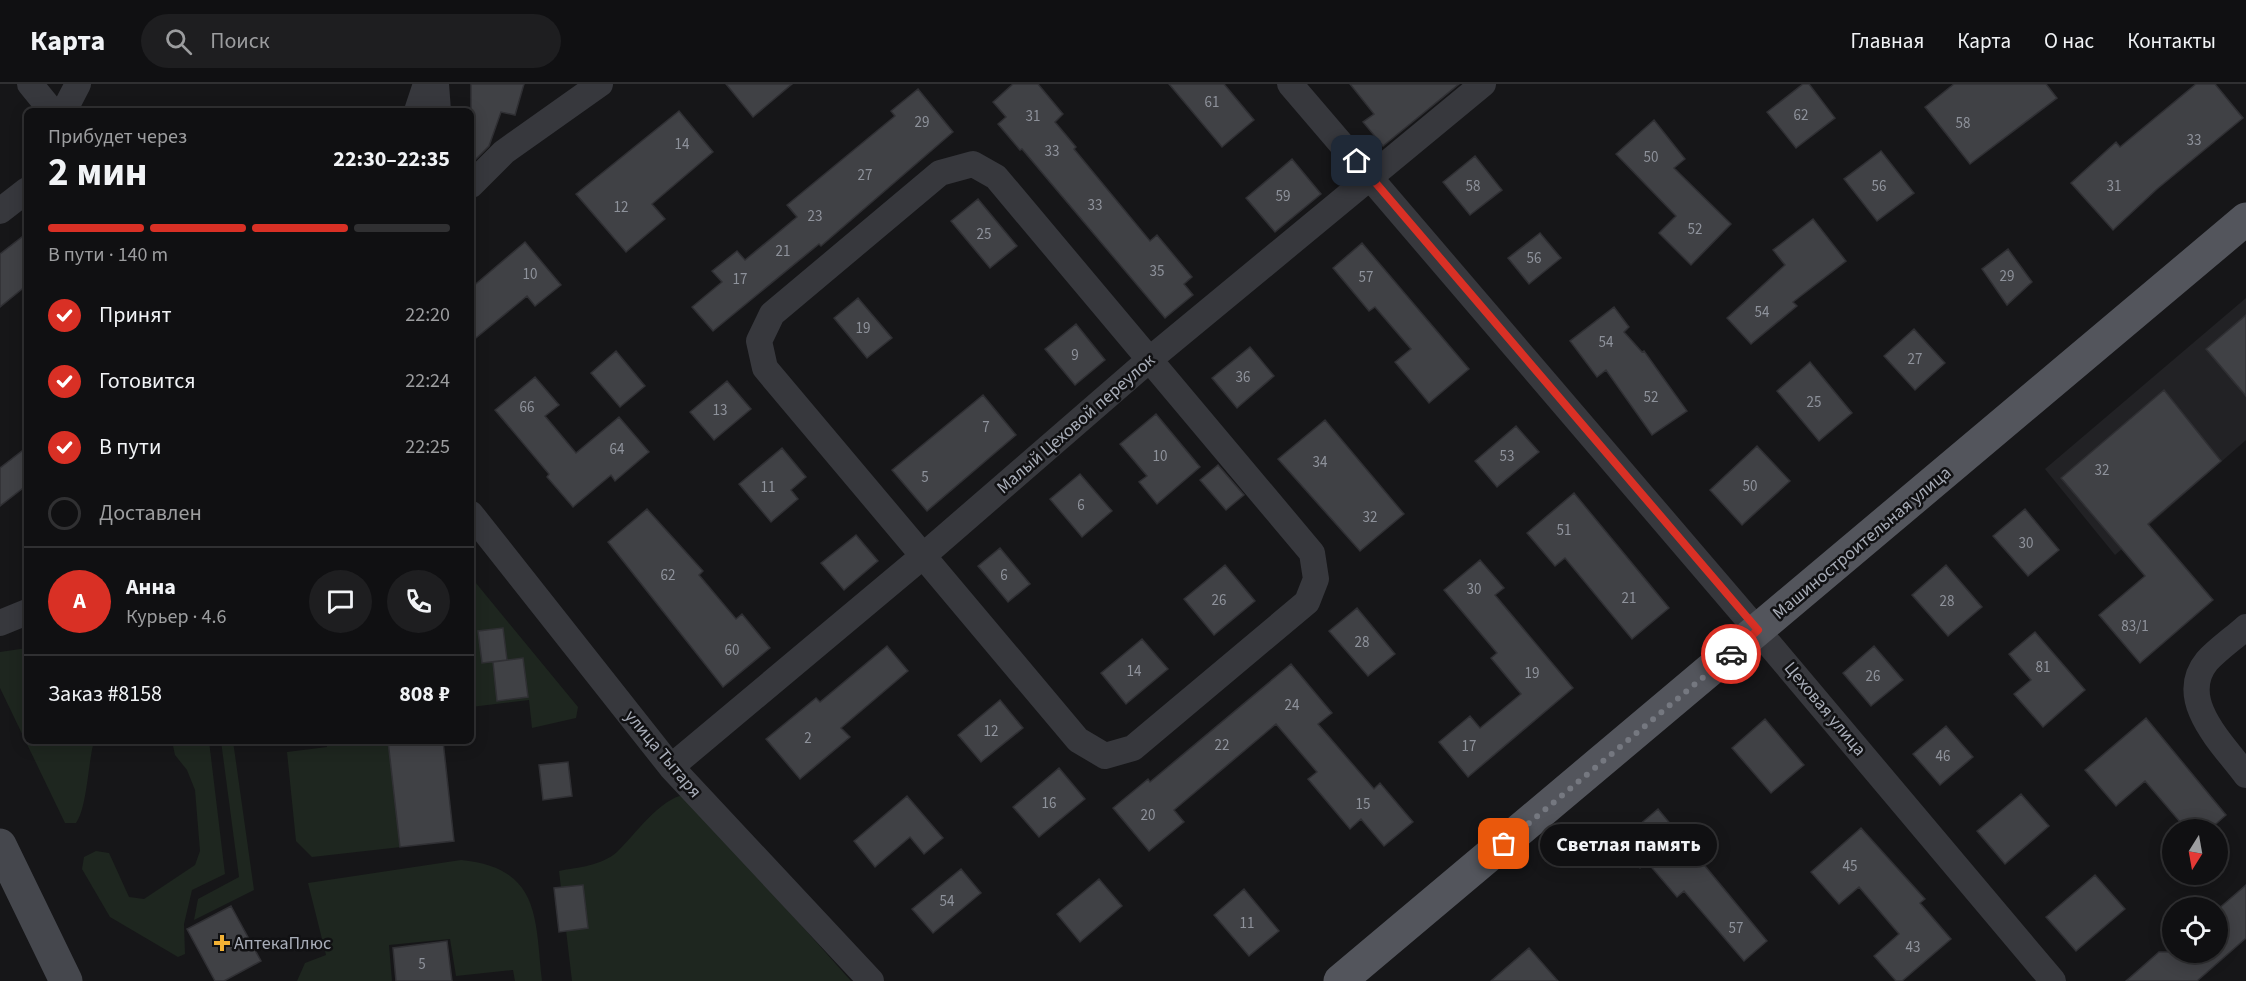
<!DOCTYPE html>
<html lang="ru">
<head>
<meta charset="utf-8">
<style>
  body { margin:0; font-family:"Source Sans 3",sans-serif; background:#1e1e20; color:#f1f3f6; height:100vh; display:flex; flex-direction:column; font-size:22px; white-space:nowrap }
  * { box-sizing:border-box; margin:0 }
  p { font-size:20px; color:#9c9d9f }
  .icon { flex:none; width:33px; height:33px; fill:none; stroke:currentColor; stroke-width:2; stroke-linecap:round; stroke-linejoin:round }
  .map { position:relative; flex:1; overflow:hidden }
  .sheet { position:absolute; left:24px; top:24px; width:450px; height:636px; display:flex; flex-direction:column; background:#101012; border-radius:9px; box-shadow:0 3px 15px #0003,0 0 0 2px #303032 }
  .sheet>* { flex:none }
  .needle { width:39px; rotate:191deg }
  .tools { position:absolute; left:2162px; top:735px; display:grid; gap:12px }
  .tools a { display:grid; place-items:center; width:66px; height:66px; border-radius:50%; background:#101012; box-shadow:0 3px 15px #0003,0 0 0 2px #303032; font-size:30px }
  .pin { position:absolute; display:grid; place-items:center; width:51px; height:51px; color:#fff; margin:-26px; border-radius:12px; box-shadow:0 3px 9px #0006 }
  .courier { position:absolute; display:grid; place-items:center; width:60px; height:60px; margin:-30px; border:4px solid #d93025; border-radius:50%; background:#fff; color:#222; box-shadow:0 2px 8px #0007 }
  .bubble { position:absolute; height:42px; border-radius:21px; background:#101012; box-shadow:0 3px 15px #0003,0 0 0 2px #303032; font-size:20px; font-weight:700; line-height:42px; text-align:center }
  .headline em { font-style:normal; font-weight:700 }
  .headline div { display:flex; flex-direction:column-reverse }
  .headline { display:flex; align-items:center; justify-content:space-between; height:102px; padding:0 24px }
  h1 { font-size:39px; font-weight:700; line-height:45px }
  .bar { display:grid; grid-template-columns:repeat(4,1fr); gap:9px 6px; align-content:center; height:72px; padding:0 24px }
  .bar i { height:8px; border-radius:4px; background:#303032 }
  .bar .selected { background:#d93025 }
  .bar p { grid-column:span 4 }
  .line { display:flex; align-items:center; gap:15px; padding:0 24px; border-top:2px solid #303032 }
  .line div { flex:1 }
  .round { display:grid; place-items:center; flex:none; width:63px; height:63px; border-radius:32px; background:#1e1e20 }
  ol { padding:0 24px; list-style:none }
  li { display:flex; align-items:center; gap:18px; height:66px }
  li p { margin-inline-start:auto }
  li .icon { padding:6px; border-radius:50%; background:#d93025; color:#fff; stroke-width:4 }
  li:last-child { color:#9c9d9f }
  li i { width:33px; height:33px; border:3px solid #303032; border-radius:50% }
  header { display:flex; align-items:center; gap:36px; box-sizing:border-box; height:84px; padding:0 30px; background:#101012; border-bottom:2px solid #303032 }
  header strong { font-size:28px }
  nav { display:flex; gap:33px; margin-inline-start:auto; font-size:21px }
  .search { width:420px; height:54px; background:#1e1e20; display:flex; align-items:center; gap:15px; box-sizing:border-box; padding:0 21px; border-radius:33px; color:#9c9d9f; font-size:22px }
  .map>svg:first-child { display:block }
</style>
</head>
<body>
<header>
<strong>Карта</strong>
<div class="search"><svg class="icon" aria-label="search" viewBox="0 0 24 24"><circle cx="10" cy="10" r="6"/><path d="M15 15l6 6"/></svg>Поиск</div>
<nav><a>Главная</a><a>Карта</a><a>О нас</a><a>Контакты</a></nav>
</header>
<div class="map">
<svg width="2246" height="897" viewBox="0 0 2246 897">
  <rect width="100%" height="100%" fill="#161618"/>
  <!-- built -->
  <path fill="#222225" d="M2246 214V356L2115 471 2045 385Z"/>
  <!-- green -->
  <path fill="#1e261f" d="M471 493 578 623 576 634 532 644 529 616 471 623Z
    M27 564V657H94C88 679 87 724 76 739H65L0 604V568Z
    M172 657H209L225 790 192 806 184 840 185 870 178 873 110 833 82 785 84 773 96 767 109 769 129 813 144 815 195 781 200 767 195 706 187 686 175 671Z
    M221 657H233L254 806 194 836 198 815 239 793Z
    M327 657H388L401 763 312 773 296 757 287 668 327 663Z
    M685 711 851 897H572L559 787C579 783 601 782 617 768 634 752 661 713 685 711Z
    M461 776C540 784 535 832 542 897H515L513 886 456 892 450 855 389 861 392 897H297L305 879 326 871 308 799Z"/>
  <!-- building -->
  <path fill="#404145" stroke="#303034" stroke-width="1.5" d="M471 0H524L515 31 501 28 489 62 471 80Z
    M726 0H792L753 33Z
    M1013 0H1038L1063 30 1055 38 1076 63 1074 65 1150 157 1157 151 1192 193 1184 200 1193 211 1165 234 1022 65 1020 66 998 40 1006 33 993 18Z
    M1169 0H1224L1254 36 1222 63Z
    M1350 0H1459L1383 62 1363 38 1374 30Z
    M1803 0H1809L1835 34 1796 64 1767 28Z
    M1954 0H2046L2057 14 1970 80 1925 23Z
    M2196 0H2215L2243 34 2157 105 2113 146 2071 99 2116 58 2120 63Z
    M918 5 953 48 821 162 819 160 713 247 692 223 722 198 712 187 737 167 745 176 797 133 787 121 895 32 891 27Z
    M679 27 713 68 652 120 665 135 626 168 576 110Z
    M1654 36 1685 75 1674 84 1731 140 1691 181 1659 149 1676 132 1616 70Z
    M1881 67 1914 109 1877 137 1844 95Z
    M1475 72 1502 106 1470 131 1443 98Z
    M1292 75 1321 110 1275 148 1246 114Z
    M978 115 1017 162 990 184 951 137Z
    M1813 135 1846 177 1793 218 1797 222 1751 260 1727 234 1785 181 1773 166Z
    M27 149V201L0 223V170Z
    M1540 149 1561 174 1529 200 1508 174Z
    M525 158 561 201 535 222 527 212 471 258V204Z
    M1362 159 1469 285 1429 319 1395 278 1411 265 1375 223 1369 227 1333 184Z
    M2008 165 2032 198 2007 221 1982 185Z
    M858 214 892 254 867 274 834 234Z
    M1614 223 1629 243 1624 248 1642 268 1644 267 1687 327 1652 351 1606 286 1597 293 1570 257Z
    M2246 231V312L2206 265Z
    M1076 240 1105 276 1075 301 1045 265Z
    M1914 245 1945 279 1915 306 1884 272Z
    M1250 263 1274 292 1237 324 1212 294Z
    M616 267 645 302 620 323 591 289Z
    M1810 278 1852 329 1819 357 1777 307Z
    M535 293 559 321 545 332 576 369 619 333 649 368 615 397 611 391 573 423 547 393 549 390 495 326Z
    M727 297 751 325 714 356 690 328Z
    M2164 306 2221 377 2148 440 2213 516 2140 579 2099 531 2145 492 2061 394Z
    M983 311 1016 351 927 427 892 386Z
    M1156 330 1200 383 1157 420 1139 398 1147 392 1120 360Z
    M1325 336 1404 430 1360 467 1278 375Z
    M1516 342 1539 368 1497 403 1475 377Z
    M1757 362 1790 397 1742 441 1710 406Z
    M27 363V401L0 422V384Z
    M782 364 806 393 791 406 798 415 771 438 739 400Z
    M1218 381 1244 411 1226 426 1200 396Z
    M1080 390 1112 427 1082 453 1050 415Z
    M1574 409 1669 524 1632 555 1565 474 1555 482 1527 449Z
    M647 425 703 487 699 491 736 535 742 530 770 564 723 603 608 458Z
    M2025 425 2059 466 2028 492 1993 452Z
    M856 451 878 477 844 506 821 479Z
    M1000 464 1030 500 1008 518 978 482Z
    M1480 476 1504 504 1495 511 1573 604 1468 693 1439 658 1470 632 1480 644 1521 610 1491 574 1497 569 1444 506Z
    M1225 481 1255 517 1214 551 1184 515Z
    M1946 481 1982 523 1948 552 1912 511Z
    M1357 524 1395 570 1368 592 1329 547Z
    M503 544 507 576 482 579 478 547Z
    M2035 548 2085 606 2043 643 2014 610 2031 596 2009 570Z
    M1142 555 1168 585 1126 620 1101 589Z
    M887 562 908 587 841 644 850 653 800 695 766 655 816 614 820 618Z
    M1874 562 1903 596 1871 622 1843 589Z
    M523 574 528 613 497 617 493 578Z
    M1291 580 1332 629 1318 640 1374 705 1380 699 1413 738 1384 762 1361 735 1350 745 1308 695 1317 688 1276 640 1174 726 1184 738 1149 767 1113 724 1148 695 1150 698Z
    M1000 616 1023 644 981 678 958 651Z
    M2146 634 2226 731 2209 746H2187L2145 697 2116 722 2085 686Z
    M1765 635 1804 681 1771 709 1732 664Z
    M1946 642 1973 673 1940 701 1913 670Z
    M388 657H443L454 757 400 763Z
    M568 678 572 712 543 716 539 681Z
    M1059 684 1085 715 1039 753 1013 723Z
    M2021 710 2049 742 2005 780 1977 747Z
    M907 712 943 754 924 770 910 753 875 783 854 757Z
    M1658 725 1767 857 1744 877 1684 807 1677 813 1647 778 1640 784 1619 758Z
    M1861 744 1925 815 1920 819 1951 855 1902 897H1896L1874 872 1899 850 1859 803 1839 820 1811 788Z
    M961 785 981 809 933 849 912 825Z
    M2095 791 2125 825 2076 867 2046 833Z
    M1099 795 1122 822 1080 858 1057 830Z
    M583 801 588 844 559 848 554 804Z
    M2246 801V854L2197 897H2126L2159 868H2217V826Z
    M1244 805 1279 847 1249 872 1214 831Z
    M231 822 261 877 224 897H215L187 845Z
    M447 857 452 897H396L393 864Z
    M1529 864 1558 897H1491Z"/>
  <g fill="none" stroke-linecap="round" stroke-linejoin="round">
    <!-- street -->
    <path stroke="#37383d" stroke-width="26" d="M30 0 52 27
      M436 0 438 27
      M1290 0 1758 547 2053 897
      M64 27 78 0
      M417 27 426 0
      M973 80 996 93 1312 469 1316 495 1307 518 1133 664 1105 672 1078 656 765 284 759 257 772 230 940 89Z
      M471 101 504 68 600 0
      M0 127 27 106
      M471 430 671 683 871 897
      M0 539 27 528
      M2246 543C2234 554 2218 565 2207 577 2175 616 2224 661 2246 691
      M671 683 923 472 1149 276 1483 0"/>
    <!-- secondary -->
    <path stroke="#45474d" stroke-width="33" d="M0 761 66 897"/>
    <!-- primary -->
    <path stroke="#53555c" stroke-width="33" d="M1340 897 2246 135"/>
  </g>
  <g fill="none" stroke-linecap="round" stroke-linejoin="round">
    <!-- done -->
    <path stroke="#757880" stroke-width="6" stroke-dasharray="0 10.8" d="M1504 760 1731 570"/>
    <!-- route -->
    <path stroke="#d93025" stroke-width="8" d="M1357 77 1758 546 1731 570"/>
  </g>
  <!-- markers -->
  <path fill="#f2b134" stroke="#111113" stroke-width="2" d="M219 850h6v6h6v6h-6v6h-6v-6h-6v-6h6z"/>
  <g text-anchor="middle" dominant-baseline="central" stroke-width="5" stroke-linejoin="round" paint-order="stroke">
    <!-- number labels -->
    <g font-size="15" fill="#8e929b">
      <text x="1212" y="18">61</text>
      <text x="1801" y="31">62</text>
      <text x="1033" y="32">31</text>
      <text x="922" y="38">29</text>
      <text x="1963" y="39">58</text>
      <text x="2194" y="56">33</text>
      <text x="682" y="60">14</text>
      <text x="1052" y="67">33</text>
      <text x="1651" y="73">50</text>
      <text x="865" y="91">27</text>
      <text x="1473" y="102">58</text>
      <text x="1879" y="102">56</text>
      <text x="2114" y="102">31</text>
      <text x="1283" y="112">59</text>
      <text x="1095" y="121">33</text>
      <text x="621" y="123">12</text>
      <text x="815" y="132">23</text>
      <text x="1695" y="145">52</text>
      <text x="984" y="150">25</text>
      <text x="783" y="167">21</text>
      <text x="1534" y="174">56</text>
      <text x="1157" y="187">35</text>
      <text x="530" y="190">10</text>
      <text x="2007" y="192">29</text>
      <text x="1366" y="193">57</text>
      <text x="740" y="195">17</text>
      <text x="1762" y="228">54</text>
      <text x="863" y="244">19</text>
      <text x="1606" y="258">54</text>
      <text x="1075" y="271">9</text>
      <text x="1915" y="275">27</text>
      <text x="1243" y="293">36</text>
      <text x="1651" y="313">52</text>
      <text x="1814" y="318">25</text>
      <text x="527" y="323">66</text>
      <text x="720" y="326">13</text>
      <text x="986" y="343">7</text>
      <text x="617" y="365">64</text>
      <text x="1160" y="372">10</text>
      <text x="1507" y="372">53</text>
      <text x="1320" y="378">34</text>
      <text x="2102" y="386">32</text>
      <text x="925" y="393">5</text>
      <text x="1750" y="402">50</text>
      <text x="768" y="403">11</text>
      <text x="1081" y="421">6</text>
      <text x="1370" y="433">32</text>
      <text x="1564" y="446">51</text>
      <text x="2026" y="459">30</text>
      <text x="668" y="491">62</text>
      <text x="1004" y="491">6</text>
      <text x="1474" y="505">30</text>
      <text x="1629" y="514">21</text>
      <text x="1219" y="516">26</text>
      <text x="1947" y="517">28</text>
      <text x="2135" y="542">83/1</text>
      <text x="1362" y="558">28</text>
      <text x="732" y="566">60</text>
      <text x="2043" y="583">81</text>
      <text x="1134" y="587">14</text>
      <text x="1532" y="589">19</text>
      <text x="1873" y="592">26</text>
      <text x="1292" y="621">24</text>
      <text x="991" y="647">12</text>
      <text x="808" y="654">2</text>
      <text x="1222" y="661">22</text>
      <text x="1469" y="662">17</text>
      <text x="1943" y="672">46</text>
      <text x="1049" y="719">16</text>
      <text x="1363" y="720">15</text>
      <text x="1148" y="731">20</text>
      <text x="1850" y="782">45</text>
      <text x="947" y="817">54</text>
      <text x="1247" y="839">11</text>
      <text x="1736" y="844">57</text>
      <text x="1913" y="863">43</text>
      <text x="422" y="880">5</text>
    </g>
    <!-- street labels -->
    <g font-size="18" fill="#a8adb8" stroke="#111113">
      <text transform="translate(1076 340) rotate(-41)">Малый Цеховой переулок</text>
      <text transform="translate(1862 459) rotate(-40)">Машиностроительная улица</text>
      <text transform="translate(1825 625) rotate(50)">Цеховая улица</text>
      <text transform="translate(663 670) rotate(50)">улица Тытаря</text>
    </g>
    <!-- poi labels -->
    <g font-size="18" fill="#a8adb8" stroke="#111113" text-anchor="start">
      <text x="234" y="859">АптекаПлюс</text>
    </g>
  </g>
</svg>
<div class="tools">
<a><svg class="needle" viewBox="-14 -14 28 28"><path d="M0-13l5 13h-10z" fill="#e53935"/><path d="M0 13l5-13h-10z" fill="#9c9d9f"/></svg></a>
<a><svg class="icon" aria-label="locate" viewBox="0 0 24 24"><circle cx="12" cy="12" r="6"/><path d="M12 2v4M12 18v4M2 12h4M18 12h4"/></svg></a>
</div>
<div class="pin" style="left:1504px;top:760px;background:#ea580c"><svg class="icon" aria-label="bag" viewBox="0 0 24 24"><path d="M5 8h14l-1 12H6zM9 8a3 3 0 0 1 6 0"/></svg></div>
<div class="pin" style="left:1357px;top:77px;background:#1f2937"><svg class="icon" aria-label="home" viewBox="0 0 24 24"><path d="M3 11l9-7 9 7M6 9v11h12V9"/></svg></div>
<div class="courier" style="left:1731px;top:570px"><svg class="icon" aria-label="car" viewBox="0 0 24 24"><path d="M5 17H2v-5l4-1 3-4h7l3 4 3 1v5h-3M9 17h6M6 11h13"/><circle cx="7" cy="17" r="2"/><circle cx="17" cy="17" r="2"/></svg></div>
<div class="bubble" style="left:1540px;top:740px;width:177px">Светлая память</div>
<section class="sheet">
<div class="headline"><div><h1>2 мин</h1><p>Прибудет через</p></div><em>22:30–22:35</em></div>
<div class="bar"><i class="selected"></i><i class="selected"></i><i class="selected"></i><i></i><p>В пути · 140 m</p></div>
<ol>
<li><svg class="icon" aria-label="check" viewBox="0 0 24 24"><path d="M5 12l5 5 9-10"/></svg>Принят<p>22:20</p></li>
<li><svg class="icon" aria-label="check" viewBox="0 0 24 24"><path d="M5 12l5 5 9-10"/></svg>Готовится<p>22:24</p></li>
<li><svg class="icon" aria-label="check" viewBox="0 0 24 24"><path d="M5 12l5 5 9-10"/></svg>В пути<p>22:25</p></li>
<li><i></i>Доставлен</li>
</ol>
<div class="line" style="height:108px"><b class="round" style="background:#d93025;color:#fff">А</b><div><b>Анна</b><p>Курьер · 4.6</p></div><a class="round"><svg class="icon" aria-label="chat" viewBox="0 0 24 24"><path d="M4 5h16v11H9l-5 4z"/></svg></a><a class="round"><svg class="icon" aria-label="phone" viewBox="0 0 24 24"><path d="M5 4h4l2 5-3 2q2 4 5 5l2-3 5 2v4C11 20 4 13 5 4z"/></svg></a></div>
<div class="line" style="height:78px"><div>Заказ #8158</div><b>808 ₽</b></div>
</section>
</div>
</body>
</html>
